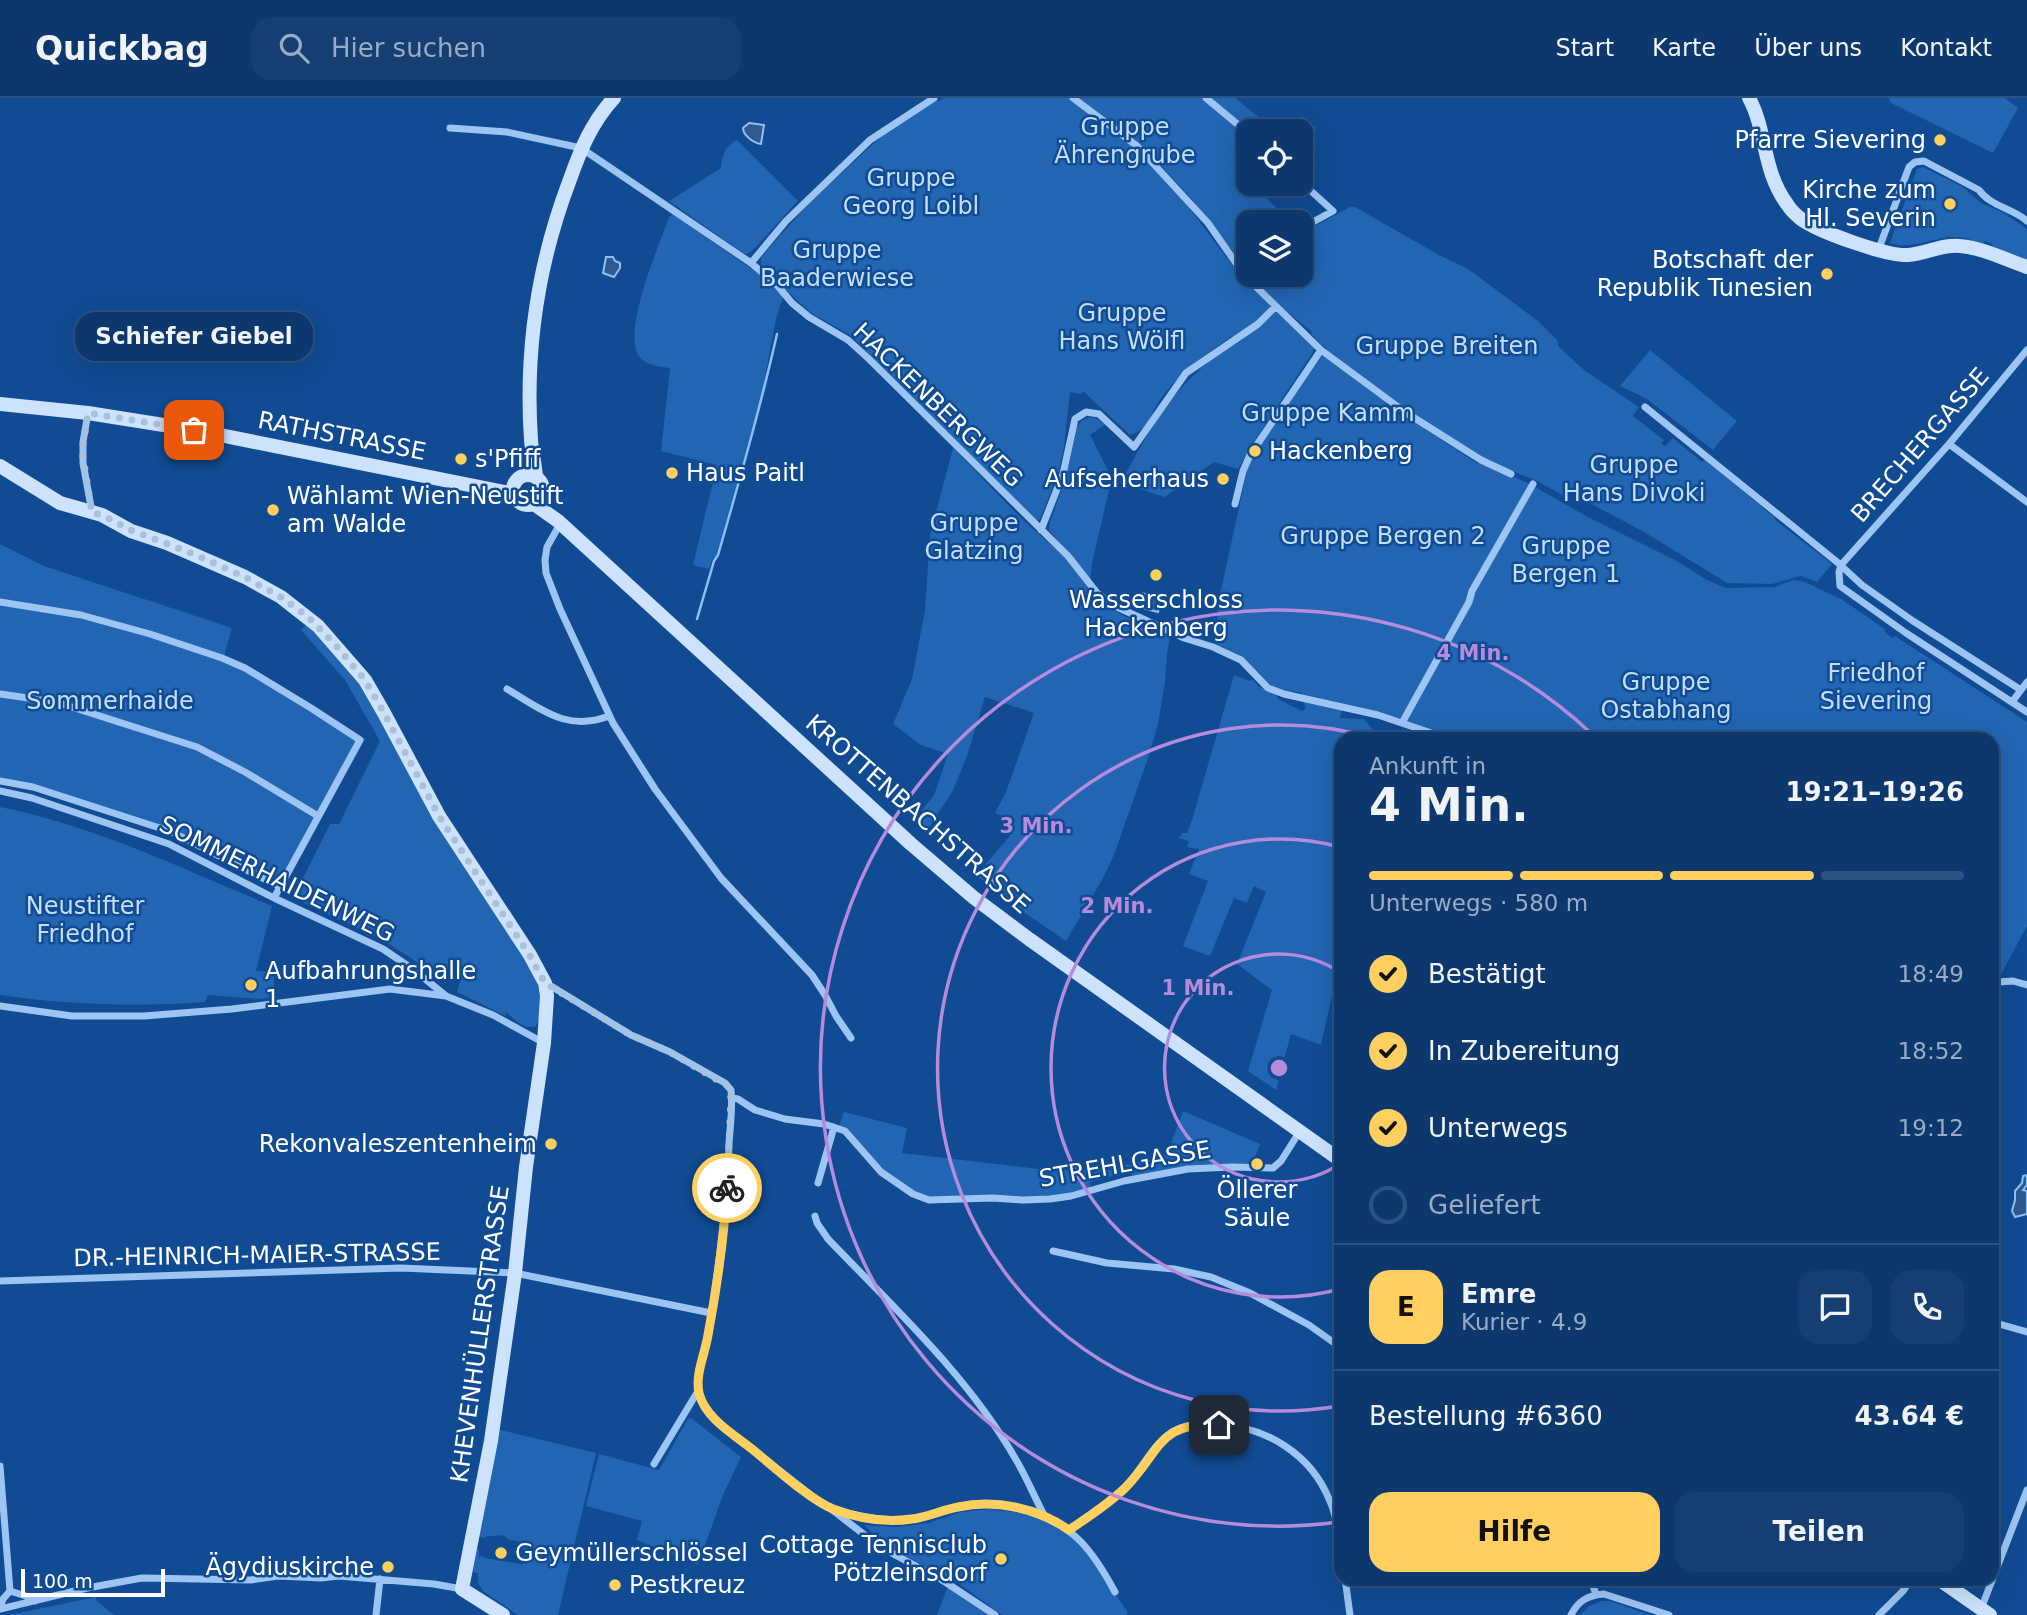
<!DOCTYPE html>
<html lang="de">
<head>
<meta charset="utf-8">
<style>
  body { margin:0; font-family:"DejaVu Sans",sans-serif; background:#153f73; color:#f1f3f6; height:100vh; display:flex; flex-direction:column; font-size:26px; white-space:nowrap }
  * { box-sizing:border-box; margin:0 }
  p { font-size:23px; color:#9aacc2 }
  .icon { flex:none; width:38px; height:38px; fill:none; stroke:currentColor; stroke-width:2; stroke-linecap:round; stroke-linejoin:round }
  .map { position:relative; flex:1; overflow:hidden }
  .drawer { position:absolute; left:1334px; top:634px; width:665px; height:854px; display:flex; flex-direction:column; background:#0c386e; border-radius:21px; box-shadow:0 7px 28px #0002,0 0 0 2px #2c5281 }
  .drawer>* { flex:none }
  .controls { position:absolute; left:1236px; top:21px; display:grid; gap:14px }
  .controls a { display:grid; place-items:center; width:77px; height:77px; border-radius:14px; background:#0c386e; box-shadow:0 7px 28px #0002,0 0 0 2px #2c5281; font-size:35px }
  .scale { position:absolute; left:21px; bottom:18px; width:144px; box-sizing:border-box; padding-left:7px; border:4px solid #fff; border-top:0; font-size:19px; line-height:24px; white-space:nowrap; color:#fff; -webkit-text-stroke:5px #104b93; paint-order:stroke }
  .pin { position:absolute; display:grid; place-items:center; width:60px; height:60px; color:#fff; margin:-30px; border-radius:14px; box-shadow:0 4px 10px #0006 }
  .courier { position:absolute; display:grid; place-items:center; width:70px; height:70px; margin:-35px; border:5px solid #ffcf5f; border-radius:50%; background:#fff; color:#222; box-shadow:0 2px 9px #0007 }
  .bubble { position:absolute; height:49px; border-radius:21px; background:#0c386e; box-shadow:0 7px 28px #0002,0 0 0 2px #2c5281; font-size:23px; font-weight:700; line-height:49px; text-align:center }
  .overview em { font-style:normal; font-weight:700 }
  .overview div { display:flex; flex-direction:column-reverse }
  .overview { display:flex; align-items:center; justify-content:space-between; height:119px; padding:0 35px }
  h1 { font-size:46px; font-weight:700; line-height:52px }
  .bar { display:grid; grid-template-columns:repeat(4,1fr); gap:10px 7px; align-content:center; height:84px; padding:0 35px }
  .bar i { height:9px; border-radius:5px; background:#2c5281 }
  .bar .on { background:#ffcf5f }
  .bar p { grid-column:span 4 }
  .line { display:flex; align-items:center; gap:18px; padding:0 35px; border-top:2px solid #2c5281 }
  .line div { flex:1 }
  .round { display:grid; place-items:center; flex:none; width:74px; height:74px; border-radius:21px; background:#153f73 }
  ol { padding:0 35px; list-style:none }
  li { display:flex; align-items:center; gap:21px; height:77px }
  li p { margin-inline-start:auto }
  li .icon { padding:7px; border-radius:50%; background:#ffcf5f; color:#111; stroke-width:4 }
  li:last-child { color:#9aacc2 }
  li i { width:38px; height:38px; border:4px solid #2c5281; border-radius:50% }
  .primary-button { display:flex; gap:14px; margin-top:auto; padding:14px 35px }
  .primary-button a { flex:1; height:80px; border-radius:21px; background:#ffcf5f; color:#111; font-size:28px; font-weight:700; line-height:80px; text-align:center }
  .primary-button a+a { background:#153f73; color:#f1f3f6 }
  header { display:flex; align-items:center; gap:42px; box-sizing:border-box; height:98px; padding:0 35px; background:#0c386e; border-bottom:2px solid #2c5281 }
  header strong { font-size:33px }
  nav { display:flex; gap:38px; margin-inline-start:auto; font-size:24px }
  .search { width:490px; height:63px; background:#153f73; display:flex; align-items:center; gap:18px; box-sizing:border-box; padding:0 24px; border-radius:21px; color:#9aacc2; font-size:26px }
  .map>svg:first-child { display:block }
</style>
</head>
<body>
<header>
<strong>Quickbag</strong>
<div class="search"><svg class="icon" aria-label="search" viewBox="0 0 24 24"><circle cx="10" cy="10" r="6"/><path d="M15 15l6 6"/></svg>Hier suchen</div>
<nav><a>Start</a><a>Karte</a><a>Über uns</a><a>Kontakt</a></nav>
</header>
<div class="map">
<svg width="2027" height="1517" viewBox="0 0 2027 1517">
  <rect width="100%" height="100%" fill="#104b93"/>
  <!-- green -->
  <path fill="#2165b3" d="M944 0H1235L1276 33H1248V53L1235 68 1248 81V86H1252L1291 124H1248V159L1241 164 1189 98 1161 68 1156 73 1187 107 1248 188 1263 199 1314 248 1313 254 1255 342 1238 371 1214 364 1165 399 1120 385C1133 363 1145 339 1159 318 1177 291 1207 263 1233 244L1231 239C1203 258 1177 276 1158 305 1148 320 1149 331 1130 337L1083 293 1081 296 1070 294 1064 350 1058 376 1040 421 1036 423 850 237 811 215 764 172 761 167V159L810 104 872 47 901 22 936 2 939 3Z
    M1889 0H2005L2018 10 1993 55 1891 5Z
    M1302 18 1316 30 1300 51V33H1289Z
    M737 42 798 103 755 150 747 156 743 155 669 103 721 70C722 58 725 48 737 42Z
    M1923 69 1963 89 1981 105 2004 115 2027 131V162L1992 149 1993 146 1985 143 1983 146C1974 143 1965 139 1956 139 1933 138 1913 153 1890 145L1917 71Z
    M1350 109H1355L1439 157 1468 171 1538 223 1558 243V248L1584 272 1639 309 1633 318 1664 342 1661 346 1665 348 1673 340 1702 364 1705 361 1776 421 1775 422 1779 425 1832 466 1817 484 1801 478 1772 486 1727 485 1644 434 1569 394 1564 398 1537 383 1490 364 1415 317 1328 253 1311 236 1312 234C1288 214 1263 195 1244 172L1248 167V177H1300V136Z
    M673 116 760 177 782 196 783 199 776 221 761 301 716 458 712 462 709 471 693 467 717 367 661 353 670 270C660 269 642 267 637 255 625 226 658 150 669 119Z
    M1650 252 1737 323 1713 352 1647 301 1620 288Z
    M1323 257 1387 305 1385 307 1399 317 1401 315 1478 366 1480 364 1530 386 1586 418 1675 462 1707 482 1726 490 1774 489 1794 482 1805 484 1841 501 1885 531V534L1892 540 1895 538 2027 624V828L1999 880 1992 877V640H1406L1413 630 1381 614 1302 596V595L1282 592 1272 588 1242 558 1218 547 1215 544 1219 501 1248 368 1261 345 1301 285Z
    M1090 319 1098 321 1105 327 1090 337 1112 380 1093 460 1090 482 1049 432 1050 424 1066 379 1076 332 1082 322Z
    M953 350 1022 421 1067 461 1094 498 1102 505 1126 519 1170 538 1167 557 1165 584 1158 626 1148 660 1114 757 1102 782 1066 843 1010 805 976 777 1010 738 1011 722 995 715 1006 694 1034 615 985 599 967 658 953 692 927 733 914 722 934 697 948 656 921 647 893 626 912 581 925 512 930 437Z
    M0 446 44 468 232 530 224 558 278 586 365 641 283 791 171 736 33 690 0 684Z
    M307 526 365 590 532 873C540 889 546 913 535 929 522 931 514 921 505 913L506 918 457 894 461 880 437 877 383 842 293 800 330 726H339L380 643 345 582 301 532Z
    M1234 577 1250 583 1253 582 1258 588 1276 596 1278 601 1302 613 1306 610 1303 603 1342 611 1340 620 1364 621 1374 633 1391 640H1340V885L1335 884 1321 947 1291 936 1276 992 1248 973 1272 892 1237 866 1266 794 1254 788 1247 805 1234 800 1210 858 1183 848 1208 783 1189 776 1199 751 1187 749 1189 743 1179 740 1182 735H1187L1192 722Z
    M0 709C95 728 183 771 272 808L256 873 274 874V899L259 901 208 897 205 904C136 909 69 907 0 897Z
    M1183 1013 1260 1046 1254 1061 1246 1067H1191L1134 1079 1129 1074 1090 1084 1091 1092 1063 1098 930 1099C892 1087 867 1056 839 1028L844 1014 907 1030 902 1055 1047 1072H1108L1167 1056Z
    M691 1320 741 1359 723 1397 698 1467 637 1442 642 1423 586 1408 599 1356 659 1372 688 1321Z
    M497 1331 596 1355 558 1517H518L483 1493 478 1484V1475L473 1474 477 1451H479V1459L483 1458 484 1460 523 1466 525 1452 517 1450 518 1443 509 1442C503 1434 496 1439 487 1438L486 1440 479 1439Z
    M989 1411C1007 1413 1026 1415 1043 1421 1079 1434 1106 1483 1127 1513V1517H1002L957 1484 889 1450 864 1427 896 1429 928 1425 961 1414Z
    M948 1488 991 1517H937Z
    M96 1499 97 1503 114 1517H9Z
    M1602 1503H1610L1650 1517H1580L1589 1508Z"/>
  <!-- water -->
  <path fill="#2f5b90" stroke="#8ec0f7" stroke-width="2" d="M749 25 764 27 761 46C753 45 743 37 743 30Z
    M606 159H613L615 163 620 165V170L614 179 603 175Z
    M1141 495 1161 500 1158 514 1138 509Z
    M2027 1077V1087L2023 1092 2027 1093V1116L2015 1119 2012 1113 2015 1102V1093L2022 1085 2023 1078Z"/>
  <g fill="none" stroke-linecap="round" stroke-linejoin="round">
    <!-- stream -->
    <path stroke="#8ec0f7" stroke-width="2.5" d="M697 521 714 463 718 457C739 384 760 311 777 236"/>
    <!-- street -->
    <path stroke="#9dc5f3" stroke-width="7" d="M1073 0 1137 48 1208 125 1245 178 1321 252 1405 314 1481 362 1511 376
      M1206 0 1248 35
      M450 30 507 34 581 50 751 165 777 187 792 205 809 219 848 242 869 261 1068 458 1097 495 1117 509 1184 540 1213 549 1241 562 1268 590 1284 596 1378 617 1446 640
      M1300 83 1333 113 1300 131
      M1878 153 1909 69 1915 64 1924 63 1979 92C1990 108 2012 110 2027 123
      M751 165 786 123 870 42 934 0
      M1645 309 1837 464 1862 487 1913 523 2021 592
      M88 315 83 344V365L92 414
      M1949 346 2027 404
      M1235 406 1243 373 1250 357 1321 252
      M560 426 547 449 545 462 546 475 560 511 613 625 655 691 721 780 812 877 825 897 836 918 851 940
      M1041 432 1063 376 1075 321 1086 314 1099 316 1134 349 1186 275 1258 226 1275 209
      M1841 467 1949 346 2027 252
      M1841 467 1839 474 1840 488 1906 535 2027 614
      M0 504 81 517 150 536 222 560 245 570 311 610 360 642 274 800
      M507 591C543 612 567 634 609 618
      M0 596 56 604 197 649 245 674 318 718
      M2012 604 2027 584
      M1402 625 1469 504 1472 493 1533 386
      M0 683 33 689 172 734 280 789
      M0 693 32 700 169 746 274 800 383 851 414 872 445 897
      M1992 881 1998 884 2013 883 2027 887
      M546 885 631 937 670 954 725 985 731 992C733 1010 730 1028 729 1046 727 1110 718 1171 709 1234 706 1253 695 1273 698 1293 701 1307 713 1318 722 1328L811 1397 831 1411 866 1438 895 1457 939 1480 995 1517
      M0 908 72 918H144L232 911 390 891 446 898 493 917 544 945
      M731 999 738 1001 755 1012 785 1021 824 1026 845 1033 881 1074 913 1096 929 1102 993 1100 1023 1102 1050 1101 1071 1098 1124 1083 1188 1071 1232 1069 1273 1070 1281 1063 1300 1033
      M818 1085 834 1029
      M815 1118 817 1125 828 1141C894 1210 967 1277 1015 1360 1026 1378 1034 1398 1044 1417
      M1053 1153 1107 1165 1174 1171 1211 1179 1250 1195 1309 1227 1340 1249
      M0 1183 401 1170 515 1175 711 1215
      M1992 1224 2027 1234
      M654 1366 698 1293
      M0 1368 10 1493 3 1501 0 1510
      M835 1412C865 1420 896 1426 926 1418 940 1415 953 1409 968 1407 988 1404 1008 1407 1027 1412 1073 1426 1093 1453 1115 1494
      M1069 1432C1088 1419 1108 1406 1124 1390 1143 1372 1153 1342 1178 1331 1190 1325 1207 1326 1220 1327 1267 1329 1311 1357 1329 1401 1336 1416 1338 1432 1340 1448
      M1345 1480 1350 1517
      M1590 1480 1596 1496
      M1762 1480 1772 1484 1781 1480
      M10 1493 29 1499 35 1503
      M0 1511 87 1490 142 1480 251 1482 278 1478 321 1480 339 1478 434 1486 462 1491
      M1981 1511 2027 1392
      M376 1517 380 1481
      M1571 1517C1578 1503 1588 1497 1604 1496L1669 1517
      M1879 1517 1903 1493 1912 1480"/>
    <!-- secondary -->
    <path stroke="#cce2fd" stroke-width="14" d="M1749 0C1767 33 1762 72 1787 106 1790 111 1796 117 1801 121 1819 134 1886 158 1908 157 1926 156 1942 146 1960 148 1983 150 2006 162 2027 169
      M0 306 88 315 195 332 514 396
      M0 368 60 405 102 417 131 433 167 445 245 479 281 499 318 528 365 582 384 615 439 718 530 857 545 885 547 898 544 945 526 1069 515 1175 491 1343 462 1491 503 1517
      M513 392a15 15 0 1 1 30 0a15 15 0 1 1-30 0Z
      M536 379C535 366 532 354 531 342 525 254 538 166 569 84 580 53 591 25 614 0
      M534 406 558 423 911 746 973 799 1029 841 1340 1062
      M1937 1480 1990 1517"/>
  </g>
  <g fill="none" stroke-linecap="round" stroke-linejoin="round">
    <!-- done -->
    <path stroke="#abc0d9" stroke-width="7" stroke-dasharray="0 12.6" d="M194 332 88 315 82 353 92 415 102 417 131 432 196 457 245 479 281 499 307 518 333 544 365 582 384 615 439 718 530 858 545 885 631 937 670 954 728 988 731 999 727 1090"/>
    <!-- route -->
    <path stroke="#ffcf5f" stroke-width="9" d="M727 1090C724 1139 717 1189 708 1237 705 1256 695 1276 699 1295 705 1320 733 1336 752 1351 773 1368 810 1402 833 1411 857 1420 886 1425 912 1421 928 1419 942 1412 958 1409 996 1401 1037 1410 1069 1432 1088 1419 1109 1406 1126 1389 1161 1353 1158 1323 1219 1327"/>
  </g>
  <!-- distance rings -->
  <g fill="none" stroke="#b68bdc" stroke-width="3.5">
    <path d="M1340 1066A114 114 0 1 1 1340 874"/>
    <path d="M1340 1191A229 229 0 1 1 1340 749"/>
    <path d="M1339 1308A343 343 0 1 1 1374 640"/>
    <path d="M1339 1424A458 458 0 1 1 1594 638"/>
  </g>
  <!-- markers -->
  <g fill="#ffcf5f" stroke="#104b93" stroke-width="2.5">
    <circle cx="1940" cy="42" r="7"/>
    <circle cx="1950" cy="106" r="7"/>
    <circle cx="1827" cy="176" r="7"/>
    <circle cx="1255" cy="353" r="7"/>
    <circle cx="461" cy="361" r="7"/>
    <circle cx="672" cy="375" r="7"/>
    <circle cx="1223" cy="381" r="7"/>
    <circle cx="273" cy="412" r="7"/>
    <circle cx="1156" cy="477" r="7"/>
    <circle cx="251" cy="887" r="7"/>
    <circle cx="551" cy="1046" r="7"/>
    <circle cx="1257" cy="1066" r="7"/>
    <circle cx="501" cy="1455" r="7"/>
    <circle cx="1001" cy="1461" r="7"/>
    <circle cx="388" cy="1469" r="7"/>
    <circle cx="615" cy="1487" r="7"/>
  </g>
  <g text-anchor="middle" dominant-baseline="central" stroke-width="5" stroke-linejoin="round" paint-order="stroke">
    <!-- park labels -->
    <g font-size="24" fill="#c4dffe" stroke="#104b93">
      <text x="1125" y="29">Gruppe<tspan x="1125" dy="28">Ährengrube</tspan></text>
      <text x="911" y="80">Gruppe<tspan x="911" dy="28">Georg Loibl</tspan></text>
      <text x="837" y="152">Gruppe<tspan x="837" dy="28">Baaderwiese</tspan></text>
      <text x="1122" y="215">Gruppe<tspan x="1122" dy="28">Hans Wölfl</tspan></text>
      <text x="1447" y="248">Gruppe Breiten</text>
      <text x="1328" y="315">Gruppe Kamm</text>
      <text x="1634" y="367">Gruppe<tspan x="1634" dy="28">Hans Divoki</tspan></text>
      <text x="974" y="425">Gruppe<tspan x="974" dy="28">Glatzing</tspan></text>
      <text x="1383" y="438">Gruppe Bergen 2</text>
      <text x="1566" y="448">Gruppe<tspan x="1566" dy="28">Bergen 1</tspan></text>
      <text x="1876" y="575">Friedhof<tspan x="1876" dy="28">Sievering</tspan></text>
      <text x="1666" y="584">Gruppe<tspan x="1666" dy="28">Ostabhang</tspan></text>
      <text x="110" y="603">Sommerhaide</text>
      <text x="85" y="808">Neustifter<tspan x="85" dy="28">Friedhof</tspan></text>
    </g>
    <!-- poi labels -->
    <g font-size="24" fill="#fff" stroke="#104b93" text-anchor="end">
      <text x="1926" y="42">Pfarre Sievering</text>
      <text x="1936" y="92">Kirche zum<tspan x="1936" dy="28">Hl. Severin</tspan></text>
      <text x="1813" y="162">Botschaft der<tspan x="1813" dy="28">Republik Tunesien</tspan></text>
      <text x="1269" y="353" text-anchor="start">Hackenberg</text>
      <text x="475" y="361" text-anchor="start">s'Pfiff</text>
      <text x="686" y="375" text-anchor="start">Haus Paitl</text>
      <text x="1209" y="381">Aufseherhaus</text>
      <text x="287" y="398" text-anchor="start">Wählamt Wien-Neustift<tspan x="287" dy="28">am Walde</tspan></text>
      <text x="1156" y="502" text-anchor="middle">Wasserschloss<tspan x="1156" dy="28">Hackenberg</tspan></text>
      <text x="265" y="873" text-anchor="start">Aufbahrungshalle<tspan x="265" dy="28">1</tspan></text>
      <text x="537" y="1046">Rekonvaleszentenheim</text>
      <text x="1257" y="1092" text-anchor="middle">Öllerer<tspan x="1257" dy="28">Säule</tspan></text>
      <text x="987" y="1447">Cottage Tennisclub<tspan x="987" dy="28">Pötzleinsdorf</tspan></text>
      <text x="515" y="1455" text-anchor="start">Geymüllerschlössel</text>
      <text x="374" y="1469">Ägydiuskirche</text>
      <text x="629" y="1487" text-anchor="start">Pestkreuz</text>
    </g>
    <!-- street labels -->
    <g font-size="24" fill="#fff" stroke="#104b93">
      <text transform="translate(938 307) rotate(44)">HACKENBERGWEG</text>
      <text transform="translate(342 338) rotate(11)">RATHSTRASSE</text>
      <text transform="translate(1920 347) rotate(-49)">BRECHERGASSE</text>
      <text transform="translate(918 716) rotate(41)">KROTTENBACHSTRASSE</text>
      <text transform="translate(277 781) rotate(26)">SOMMERHAIDENWEG</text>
      <text transform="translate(1125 1066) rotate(-10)">STREHLGASSE</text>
      <text transform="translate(257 1157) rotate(-1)">DR.-HEINRICH-MAIER-STRASSE</text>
      <text transform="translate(480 1236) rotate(-82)">KHEVENHÜLLERSTRASSE</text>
    </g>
  </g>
  <circle cx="1279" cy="970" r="10" fill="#b68bdc" stroke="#104b93" stroke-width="3.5"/>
  <g font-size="21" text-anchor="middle" font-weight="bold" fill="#b68bdc" stroke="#104b93" stroke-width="5" stroke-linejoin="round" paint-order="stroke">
    <text x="1473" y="562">4 Min.</text>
    <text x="1036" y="735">3 Min.</text>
    <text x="1117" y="815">2 Min.</text>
    <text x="1198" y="897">1 Min.</text>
  </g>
</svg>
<div class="controls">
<a><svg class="icon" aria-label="locate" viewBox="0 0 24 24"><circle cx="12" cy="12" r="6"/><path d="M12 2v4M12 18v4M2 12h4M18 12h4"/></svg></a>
<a><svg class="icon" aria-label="layers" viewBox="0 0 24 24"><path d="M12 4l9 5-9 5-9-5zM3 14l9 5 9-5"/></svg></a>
</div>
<div class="scale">100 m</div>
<div class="pin" style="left:194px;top:332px;background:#ea580c"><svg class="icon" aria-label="bag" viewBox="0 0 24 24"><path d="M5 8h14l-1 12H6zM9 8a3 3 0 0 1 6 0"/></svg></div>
<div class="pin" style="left:1219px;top:1327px;background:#1f2937"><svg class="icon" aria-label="home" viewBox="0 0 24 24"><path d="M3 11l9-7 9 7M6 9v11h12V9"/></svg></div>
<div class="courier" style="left:727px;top:1090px"><svg class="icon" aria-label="bike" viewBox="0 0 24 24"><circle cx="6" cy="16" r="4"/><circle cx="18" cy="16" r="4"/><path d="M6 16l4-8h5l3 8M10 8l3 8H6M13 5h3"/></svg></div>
<div class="bubble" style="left:75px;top:214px;width:238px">Schiefer Giebel</div>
<section class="drawer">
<div class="overview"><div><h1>4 Min.</h1><p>Ankunft in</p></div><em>19:21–19:26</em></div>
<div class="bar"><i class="on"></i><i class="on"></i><i class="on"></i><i></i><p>Unterwegs · 580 m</p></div>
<ol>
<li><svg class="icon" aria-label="check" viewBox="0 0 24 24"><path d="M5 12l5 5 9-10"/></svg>Bestätigt<p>18:49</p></li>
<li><svg class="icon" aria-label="check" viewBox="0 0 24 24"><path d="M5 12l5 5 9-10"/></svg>In Zubereitung<p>18:52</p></li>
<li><svg class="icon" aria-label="check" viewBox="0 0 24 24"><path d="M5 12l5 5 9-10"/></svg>Unterwegs<p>19:12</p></li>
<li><i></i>Geliefert</li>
</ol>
<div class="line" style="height:126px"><b class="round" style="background:#ffcf5f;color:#111">E</b><div><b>Emre</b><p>Kurier · 4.9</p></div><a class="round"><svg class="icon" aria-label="chat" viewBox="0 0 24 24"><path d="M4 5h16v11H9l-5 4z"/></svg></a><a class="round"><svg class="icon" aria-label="phone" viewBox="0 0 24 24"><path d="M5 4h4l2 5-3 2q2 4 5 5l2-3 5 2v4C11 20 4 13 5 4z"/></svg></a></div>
<div class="line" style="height:91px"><div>Bestellung #6360</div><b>43.64 €</b></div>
<div class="primary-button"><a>Hilfe</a><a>Teilen</a></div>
</section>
</div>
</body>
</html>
